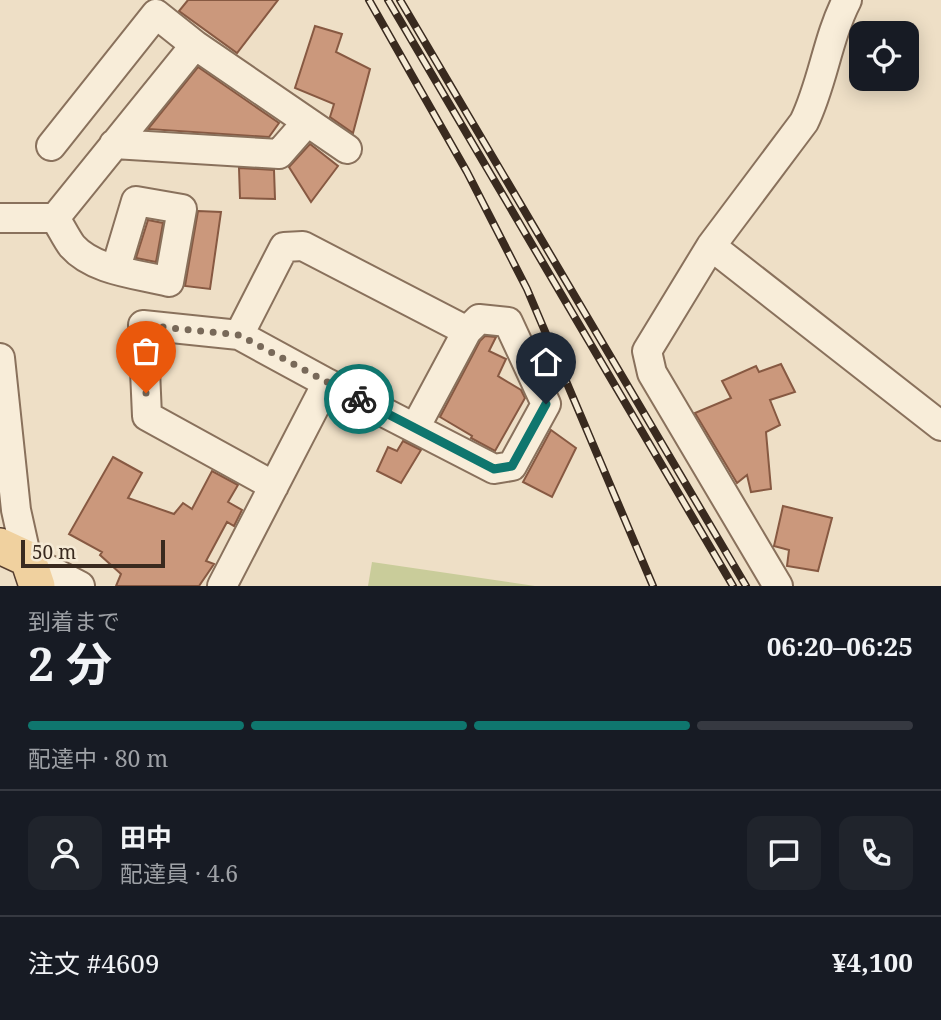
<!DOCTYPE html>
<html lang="ja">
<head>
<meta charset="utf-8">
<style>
  body { margin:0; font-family:"Noto Serif","Noto Sans JP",serif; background:#20242c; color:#f1f3f6; height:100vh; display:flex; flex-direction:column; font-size:26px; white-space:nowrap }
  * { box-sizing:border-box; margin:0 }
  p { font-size:23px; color:#9ea1a6 }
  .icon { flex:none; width:38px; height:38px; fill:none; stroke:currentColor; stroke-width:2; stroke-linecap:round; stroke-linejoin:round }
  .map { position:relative; height:586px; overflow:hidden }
  .panel { display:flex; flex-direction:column; background:#171b24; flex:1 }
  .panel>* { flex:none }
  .controls { position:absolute; left:849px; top:21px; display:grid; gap:14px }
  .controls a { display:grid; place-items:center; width:70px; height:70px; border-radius:14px; background:#171b24; box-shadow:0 4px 18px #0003; font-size:35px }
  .scale { position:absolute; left:21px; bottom:18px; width:144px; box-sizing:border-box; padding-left:7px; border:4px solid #392a1f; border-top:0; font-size:19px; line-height:24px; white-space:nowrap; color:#392a1f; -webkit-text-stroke:5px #f5ead5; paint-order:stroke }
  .pin { position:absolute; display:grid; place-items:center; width:60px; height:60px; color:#fff; margin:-72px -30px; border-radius:50% 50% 50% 0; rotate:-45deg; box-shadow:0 0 7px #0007 }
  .pin .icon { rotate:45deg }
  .courier { position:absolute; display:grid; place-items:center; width:70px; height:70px; margin:-35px; border:5px solid #0f766e; border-radius:50%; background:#fff; color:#222; box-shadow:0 2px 9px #0007 }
  .overview em { font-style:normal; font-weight:700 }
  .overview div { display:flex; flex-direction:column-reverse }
  .overview { display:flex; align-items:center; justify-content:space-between; height:119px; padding:0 28px }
  h1 { font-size:46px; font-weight:700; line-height:52px }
  .bar { display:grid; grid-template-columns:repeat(4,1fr); gap:10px 7px; align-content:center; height:84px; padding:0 28px }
  .bar i { height:9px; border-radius:5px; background:#363941 }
  .bar .selected { background:#0f766e }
  .bar p { grid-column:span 4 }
  .line { display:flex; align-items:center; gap:18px; padding:0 28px; border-top:2px solid #363941 }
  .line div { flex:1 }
  .round { display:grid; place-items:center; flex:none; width:74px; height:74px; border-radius:14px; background:#20242c }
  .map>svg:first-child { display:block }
</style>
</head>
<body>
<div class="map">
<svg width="941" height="586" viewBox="0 0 941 586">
  <rect width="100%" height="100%" fill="#eedfc6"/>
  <!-- green -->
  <path fill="#c9cc9a" d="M372 562 535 586H368Z"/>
  <!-- building -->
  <path fill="#cb987c" stroke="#875942" stroke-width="2" d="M188 0H278L237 53 179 11Z
    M315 26 342 34 336 52 370 69 353 133 330 117 334 104 295 88Z
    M198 67 279 123 269 137 148 129Z
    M310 144 338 166 311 202 289 167Z
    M239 168 274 170 275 199 240 198Z
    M198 211 221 212 210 289 185 286Z
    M148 220 163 223 156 262 136 258Z
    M485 336 496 337 489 351 506 359 498 376 521 390 525 398 495 451 471 438 472 436 440 417 480 341Z
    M781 364 795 392 770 400 780 425 766 432 771 489 751 492 747 475 737 483 695 413 731 398 722 381 756 366 759 372Z
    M551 430 576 448 552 497 523 482Z
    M403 441 421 450 401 483 377 471 388 447 397 451Z
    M113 457 142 473 128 498 174 514 183 503 192 509 212 471 238 485 228 502 242 510 234 526 227 522 206 561 214 564 199 586H116L121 574 100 555 102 552 69 534Z
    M783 506 832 518 818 571 787 566 789 550 774 546Z"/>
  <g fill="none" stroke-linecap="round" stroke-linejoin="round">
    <defs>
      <path id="minor" d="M114 144 279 154 307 122
        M51 146 156 14 195 45
        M0 218H55C61 227 66 238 72 246 94 271 138 274 169 282L182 209 136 201 116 268
        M55 218 195 45 347 149
        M711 246 941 426
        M0 358 16 510 30 573
        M415 428 467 331
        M274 486 147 416 143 325 239 335 284 247 303 246 467 331 479 319 508 322 546 404 512 466 494 469 327 383
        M28 559 80 586
        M222 586 327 383 239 335
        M778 586 652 373 647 351 711 246 804 122C823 83 827 39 847 0"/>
      <path id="major" d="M0 546 28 559 37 586"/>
    </defs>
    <!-- minor casing -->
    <use href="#minor" stroke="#89715c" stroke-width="32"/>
    <!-- major casing -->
    <use href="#major" stroke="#573f30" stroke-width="38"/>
    <!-- minor -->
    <use href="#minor" stroke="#f8edd9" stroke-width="28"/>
    <!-- major -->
    <use href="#major" stroke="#f0d19f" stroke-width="35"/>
    <defs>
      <path id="rail" d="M369 0 467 172 527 289 653 586
        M388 0 733 586
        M400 0 746 586"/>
    </defs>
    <!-- rail casing -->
    <use href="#rail" stroke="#392a1f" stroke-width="8"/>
    <!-- rail -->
    <use href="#rail" stroke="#f5ead5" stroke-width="5" stroke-dasharray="16" stroke-linecap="butt"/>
  </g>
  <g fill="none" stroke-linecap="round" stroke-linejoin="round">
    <!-- done -->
    <path stroke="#786959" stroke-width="7" stroke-dasharray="0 12.6" d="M146 393 143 325 239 335 359 399"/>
    <!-- route -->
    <path stroke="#0f766e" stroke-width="9" d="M359 399 494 469 512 466 546 404"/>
  </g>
</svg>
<div class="controls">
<a><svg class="icon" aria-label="locate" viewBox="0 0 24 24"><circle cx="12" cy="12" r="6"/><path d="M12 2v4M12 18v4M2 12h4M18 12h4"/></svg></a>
</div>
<div class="scale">50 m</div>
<div class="pin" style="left:146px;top:393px;background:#ea580c"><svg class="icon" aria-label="bag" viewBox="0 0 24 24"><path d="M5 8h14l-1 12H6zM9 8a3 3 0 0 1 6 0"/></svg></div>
<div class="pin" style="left:546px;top:404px;background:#1f2937"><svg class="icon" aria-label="home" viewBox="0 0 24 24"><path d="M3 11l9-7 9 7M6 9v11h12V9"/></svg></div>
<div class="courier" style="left:359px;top:399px"><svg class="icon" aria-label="bike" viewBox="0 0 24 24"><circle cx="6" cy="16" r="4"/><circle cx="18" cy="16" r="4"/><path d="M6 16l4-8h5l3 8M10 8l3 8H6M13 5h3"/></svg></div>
</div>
<section class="panel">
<div class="overview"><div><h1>2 分</h1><p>到着まで</p></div><em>06:20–06:25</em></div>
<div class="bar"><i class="selected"></i><i class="selected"></i><i class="selected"></i><i></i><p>配達中 · 80 m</p></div>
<div class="line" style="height:126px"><a class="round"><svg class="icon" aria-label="person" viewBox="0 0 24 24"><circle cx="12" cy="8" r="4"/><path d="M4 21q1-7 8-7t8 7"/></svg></a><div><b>田中</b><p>配達員 · 4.6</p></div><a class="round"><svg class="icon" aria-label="chat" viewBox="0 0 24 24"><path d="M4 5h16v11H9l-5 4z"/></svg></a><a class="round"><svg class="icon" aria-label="phone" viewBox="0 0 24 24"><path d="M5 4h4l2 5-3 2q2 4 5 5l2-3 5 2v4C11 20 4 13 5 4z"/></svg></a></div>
<div class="line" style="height:91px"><div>注文 #4609</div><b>¥4,100</b></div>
</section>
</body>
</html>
